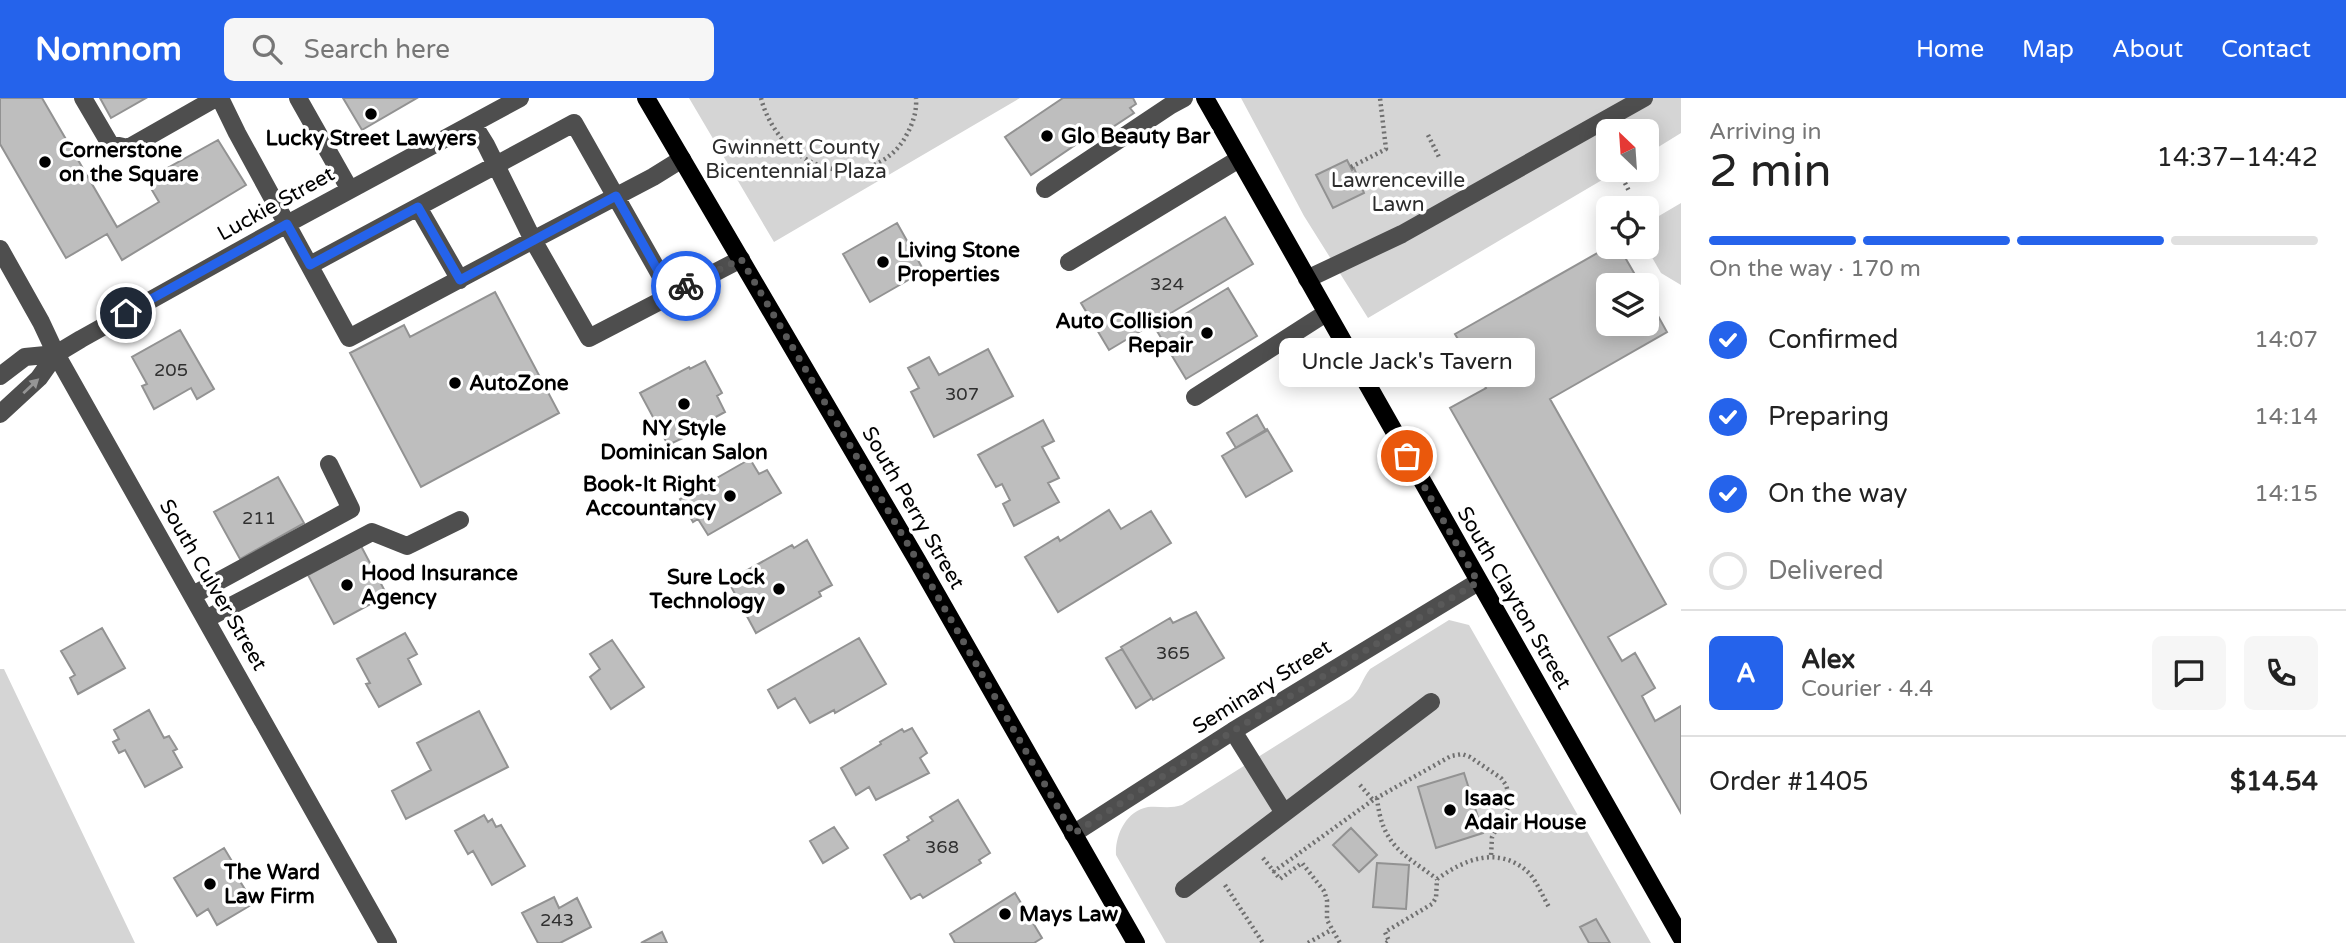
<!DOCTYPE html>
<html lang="en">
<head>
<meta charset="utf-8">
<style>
  body { margin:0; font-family:"Varela Round",sans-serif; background:#f6f6f6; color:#222; height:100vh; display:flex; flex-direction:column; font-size:26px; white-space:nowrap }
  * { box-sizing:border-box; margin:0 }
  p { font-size:23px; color:#767676 }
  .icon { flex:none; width:38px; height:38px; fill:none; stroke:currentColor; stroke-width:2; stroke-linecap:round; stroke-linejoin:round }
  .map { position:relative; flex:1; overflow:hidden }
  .side { display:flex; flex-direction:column; background:#fff; width:665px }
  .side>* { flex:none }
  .needle { width:46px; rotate:335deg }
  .buttons { position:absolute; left:1596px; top:21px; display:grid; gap:14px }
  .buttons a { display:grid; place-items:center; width:63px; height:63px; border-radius:10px; background:#fff; box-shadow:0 4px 18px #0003; font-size:35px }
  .pin { position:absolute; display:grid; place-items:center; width:60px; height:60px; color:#fff; margin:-30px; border:4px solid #fff; border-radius:50%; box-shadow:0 2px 7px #0007 }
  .courier { position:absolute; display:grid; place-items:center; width:70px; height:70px; margin:-35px; border:5px solid #2563eb; border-radius:50%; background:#fff; color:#222; box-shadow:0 2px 9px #0007 }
  .bubble { position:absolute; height:49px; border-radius:10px; background:#fff; box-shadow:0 4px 18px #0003; font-size:23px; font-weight:600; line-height:49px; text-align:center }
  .overview em { font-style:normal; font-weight:600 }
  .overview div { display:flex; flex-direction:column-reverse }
  .overview { display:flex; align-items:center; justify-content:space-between; height:119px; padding:0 28px }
  h1 { font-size:46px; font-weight:600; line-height:52px }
  .bar { display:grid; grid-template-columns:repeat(4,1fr); gap:10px 7px; align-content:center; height:84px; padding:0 28px }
  .bar i { height:9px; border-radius:5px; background:#e0e0e0 }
  .bar .on { background:#2563eb }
  .bar p { grid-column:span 4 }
  .line { display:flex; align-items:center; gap:18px; padding:0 28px; border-top:2px solid #e0e0e0 }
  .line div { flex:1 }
  .round { display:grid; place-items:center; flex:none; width:74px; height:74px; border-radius:10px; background:#f6f6f6 }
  ol { padding:0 28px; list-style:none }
  li { display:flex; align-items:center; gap:21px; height:77px }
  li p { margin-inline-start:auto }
  li .icon { padding:7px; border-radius:50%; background:#2563eb; color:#fff; stroke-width:4 }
  li:last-child { color:#767676 }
  li i { width:38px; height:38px; border:4px solid #e0e0e0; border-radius:50% }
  header { display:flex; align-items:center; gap:42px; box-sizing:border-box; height:98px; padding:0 35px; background:#2563eb; color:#fff }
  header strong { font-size:33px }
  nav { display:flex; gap:38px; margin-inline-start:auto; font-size:24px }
  .search { width:490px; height:63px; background:#f6f6f6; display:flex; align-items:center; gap:18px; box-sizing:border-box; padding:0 24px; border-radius:10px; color:#767676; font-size:26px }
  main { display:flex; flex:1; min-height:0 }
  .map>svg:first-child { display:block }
</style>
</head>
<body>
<header>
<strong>Nomnom</strong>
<div class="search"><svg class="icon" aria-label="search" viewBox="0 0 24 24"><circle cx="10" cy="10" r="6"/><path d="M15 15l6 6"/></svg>Search here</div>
<nav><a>Home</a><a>Map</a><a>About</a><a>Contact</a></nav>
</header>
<main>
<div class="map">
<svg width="1681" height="845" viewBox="0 0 1681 845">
  <rect width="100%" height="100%" fill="#fff"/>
  <!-- green -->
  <path fill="#d5d5d5" d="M689 0H1020L774 144Z
    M1241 0H1681V35L1647 56V33H1608V72H1619L1368 220 1304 118Z
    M1681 105V187L1661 175 1646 149 1647 125Z
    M1449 522 1469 527 1651 845H1166L1116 757C1115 737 1126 713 1148 709 1160 708 1170 711 1182 707L1350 601C1360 593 1362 581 1370 571Z
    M0 571H4L135 845H0Z"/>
  <!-- building -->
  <path fill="#bebebe" stroke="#929292" stroke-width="2" d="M0 0H42L117 129 159 104 146 82 218 42 246 87 122 162 107 136 66 160 0 46Z
    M100 0H146L111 20Z
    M343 0H417L362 32Z
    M1063 0H1133L1136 6 1130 10 1134 15 1093 42 1090 37 1031 77 1005 39Z
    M1347 62 1352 72 1354 70 1364 95 1333 110 1316 77Z
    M1225 119 1253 166 1109 252 1081 205Z
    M897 125 924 173 870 204 843 156Z
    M1608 149H1619L1641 187H1608V226H1647V198L1667 234 1550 301 1666 506 1608 539 1622 563 1635 555 1655 590 1642 598 1655 623 1681 608V715L1450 310 1486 290 1455 236Z
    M1228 190 1257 238 1186 281 1157 233Z
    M495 194 559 315 421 389 350 255 404 227 410 239Z
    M180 232 214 291 197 301 191 290 154 311 142 288 147 286 132 259Z
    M988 251 1013 298 934 339 911 294 919 290 908 270 929 259 939 277Z
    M705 263 722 295 717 298 725 314 710 322 713 326 668 347 640 295 689 269 690 271Z
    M1257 317 1266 333 1236 350 1227 335Z
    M1043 322 1054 343 1042 349 1059 380 1048 385 1059 404 1014 428 1003 406 1010 402 1002 386 996 389 978 357Z
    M1267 331 1292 373 1246 399 1222 358Z
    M750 361 759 376 767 372 781 395 708 437 698 421 693 424 680 401Z
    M278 379 304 425 240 461 214 414Z
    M1109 412 1121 431 1151 413 1171 445 1058 514 1025 459 1058 439 1060 443Z
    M807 442 832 487 819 494 821 498 756 535 728 483 792 447 794 450Z
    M361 448 387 497 334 526 308 477Z
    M1196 514 1224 560 1153 602 1121 549 1170 520 1173 525Z
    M102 530 125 570 78 596 70 580 75 577 61 553Z
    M405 535 417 556 408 561 421 586 379 609 366 586 370 585 357 561Z
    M859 540 886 586 835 615 834 612 810 625 795 600 778 610 768 592Z
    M612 542 644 589 611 611 590 579 600 571 590 556Z
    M1122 551 1152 600 1136 610 1106 560Z
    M149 612 164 640 169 638 177 651 173 653 182 669 145 689 125 652 119 655 113 644 119 641 114 632Z
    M479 613 508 669 406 721 392 693 431 672 417 645Z
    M912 630 927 655 920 660 929 675 876 702 869 689 856 697 841 670 881 646 880 644 902 631 904 634Z
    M1464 675 1483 735 1436 750 1418 689Z
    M958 702 990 755 979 762 981 765 923 800 920 796 911 801 884 757 909 742 907 739 933 723 930 719Z
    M484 717 488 724 492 721 496 729 501 727 525 768 492 787 473 753 468 756 455 733Z
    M834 729 848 750 823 765 810 743Z
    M1351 730 1377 757 1359 774 1333 747Z
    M224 750 236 770 233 772 246 793 243 795 251 807 217 827 208 811 197 818 174 780Z
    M1377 765 1409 767 1406 811 1373 809Z
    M1015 795 1042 840 1034 845H955L950 836Z
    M554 799 559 810 577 800 591 829 560 845H538L522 815Z
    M1596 821 1610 845H1589L1580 829Z
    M662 834 667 845H641Z"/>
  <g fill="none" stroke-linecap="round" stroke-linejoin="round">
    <!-- path -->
    <path stroke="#707070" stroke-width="4.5" stroke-dasharray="2 3.5" stroke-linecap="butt" d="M761 0C767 24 783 47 804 60 840 82 888 74 907 36 913 25 917 13 916 0
      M1428 37 1439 59
      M1351 69 1386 51 1380 0
      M1625 85 1629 93
      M1360 687 1373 702
      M1377 700C1382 747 1402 755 1437 781
      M1263 760 1280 781 1302 765 1324 793 1327 802V822L1340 845
      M1273 774 1373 702 1451 658 1462 656 1470 659 1501 680 1506 687 1511 704 1492 739 1491 758
      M1437 781C1465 761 1499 747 1529 775 1537 784 1543 799 1549 809
      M1225 787 1263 845
      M1308 845 1331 832
      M1386 845 1389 843 1385 834 1432 806 1436 800 1437 781"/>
    <!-- minor -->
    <path stroke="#4e4e4e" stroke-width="18" d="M83 0 110 46 128 50 216 0
      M220 0 237 35 349 240 533 142 589 240 741 161
      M298 0 350 92
      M473 26 486 47 533 142 653 79 682 61
      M1045 91 1171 7 1184 0
      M418 109 460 182
      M0 151 41 224 56 256 388 845
      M1069 164 1239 61
      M310 167 574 25 671 196
      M1307 181 1402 136 1644 0
      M0 278 25 259 56 256
      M1195 299 1326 215
      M0 316 39 280 56 256 81 241 287 126 520 0
      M193 497 351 411 329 366
      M206 521 372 434 407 448 460 422
      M1233 633 1284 715
      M1073 736 1233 633 1478 484
      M1184 791 1431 604"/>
    <!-- major -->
    <path stroke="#000" stroke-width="18" d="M646 0 917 462 1136 845
      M1205 0 1681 839"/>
  </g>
  <!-- one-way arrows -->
  <defs><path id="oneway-solid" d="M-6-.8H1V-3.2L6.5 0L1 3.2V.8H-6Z" transform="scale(1.75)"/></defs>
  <use fill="#959595" href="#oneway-solid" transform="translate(31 288) rotate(-43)"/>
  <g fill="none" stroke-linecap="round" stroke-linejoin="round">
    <!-- done -->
    <path stroke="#595959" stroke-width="7" stroke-dasharray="0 12.6" d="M686 188 741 161 917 462 1073 736 1233 633 1478 484 1407 358"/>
    <!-- route -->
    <path stroke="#2563eb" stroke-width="9" d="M126 215 287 126 310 167 418 109 460 182 616 98 671 196 686 188"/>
  </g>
  <!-- markers -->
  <g fill="#000" stroke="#fff" stroke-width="2.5">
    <circle cx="371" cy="16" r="7"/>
    <circle cx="1047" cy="38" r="7"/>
    <circle cx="45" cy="64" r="7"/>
    <circle cx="883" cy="164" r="7"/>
    <circle cx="1207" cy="235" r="7"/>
    <circle cx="455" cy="285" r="7"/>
    <circle cx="684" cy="306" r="7"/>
    <circle cx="730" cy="398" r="7"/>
    <circle cx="347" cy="487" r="7"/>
    <circle cx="779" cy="491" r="7"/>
    <circle cx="1450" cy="712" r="7"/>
    <circle cx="210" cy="786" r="7"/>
    <circle cx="1005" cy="816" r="7"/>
  </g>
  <g text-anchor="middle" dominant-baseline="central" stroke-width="7" stroke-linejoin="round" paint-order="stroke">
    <!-- number labels -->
    <g font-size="18" fill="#303030">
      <text x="1167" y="186">324</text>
      <text x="171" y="272">205</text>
      <text x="962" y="296">307</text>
      <text x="259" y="420">211</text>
      <text x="1173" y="555">365</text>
      <text x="942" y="749">368</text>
      <text x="557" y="822">243</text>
    </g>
    <!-- poi labels -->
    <g font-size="21" font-weight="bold" fill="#000" stroke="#fff" text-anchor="start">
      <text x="1061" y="38">Glo Beauty Bar</text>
      <text x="371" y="40" text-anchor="middle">Lucky Street Lawyers</text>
      <text x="59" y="52">Cornerstone<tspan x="59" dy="24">on the Square</tspan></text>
      <text x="897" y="152">Living Stone<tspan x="897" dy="24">Properties</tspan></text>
      <text x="1193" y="223" text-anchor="end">Auto Collision<tspan x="1193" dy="24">Repair</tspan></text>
      <text x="469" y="285">AutoZone</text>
      <text x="684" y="330" text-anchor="middle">NY Style<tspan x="684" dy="24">Dominican Salon</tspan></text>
      <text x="716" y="386" text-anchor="end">Book-It Right<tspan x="716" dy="24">Accountancy</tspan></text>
      <text x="361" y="475">Hood Insurance<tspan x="361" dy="24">Agency</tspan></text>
      <text x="765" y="479" text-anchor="end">Sure Lock<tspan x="765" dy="24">Technology</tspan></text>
      <text x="1464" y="700">Isaac<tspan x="1464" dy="24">Adair House</tspan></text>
      <text x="224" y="774">The Ward<tspan x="224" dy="24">Law Firm</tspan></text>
      <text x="1019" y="816">Mays Law</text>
    </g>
    <!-- park labels -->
    <g font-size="21" fill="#2c2c2c" stroke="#fff">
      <text x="796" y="49">Gwinnett County<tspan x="796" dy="24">Bicentennial Plaza</tspan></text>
      <text x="1398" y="82">Lawrenceville<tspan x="1398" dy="24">Lawn</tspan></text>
    </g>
    <!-- street labels -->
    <g font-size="21" fill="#000" stroke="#fff">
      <text transform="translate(276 106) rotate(-29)">Luckie Street</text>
      <text transform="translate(913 410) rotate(60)">South Perry Street</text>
      <text transform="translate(213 487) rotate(60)">South Culver Street</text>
      <text transform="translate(1514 500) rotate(60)">South Clayton Street</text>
      <text transform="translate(1262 589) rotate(-32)">Seminary Street</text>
    </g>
  </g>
</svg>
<div class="buttons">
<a><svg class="needle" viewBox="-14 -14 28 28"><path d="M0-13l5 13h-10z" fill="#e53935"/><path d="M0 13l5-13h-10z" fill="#767676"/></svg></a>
<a><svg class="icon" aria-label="locate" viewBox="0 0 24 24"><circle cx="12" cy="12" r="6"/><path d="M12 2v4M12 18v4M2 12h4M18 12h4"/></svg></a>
<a><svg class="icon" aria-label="layers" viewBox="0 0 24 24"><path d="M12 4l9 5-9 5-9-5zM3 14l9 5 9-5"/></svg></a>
</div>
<div class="pin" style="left:1407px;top:358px;background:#ea580c"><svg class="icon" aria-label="bag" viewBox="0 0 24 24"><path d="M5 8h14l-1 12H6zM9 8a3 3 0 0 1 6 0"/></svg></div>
<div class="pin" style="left:126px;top:215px;background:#1f2937"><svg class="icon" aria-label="home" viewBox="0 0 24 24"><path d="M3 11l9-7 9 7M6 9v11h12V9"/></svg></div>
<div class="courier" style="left:686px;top:188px"><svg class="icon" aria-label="bike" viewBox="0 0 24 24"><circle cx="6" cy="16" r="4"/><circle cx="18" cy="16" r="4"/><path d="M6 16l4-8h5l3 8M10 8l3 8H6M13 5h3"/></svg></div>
<div class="bubble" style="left:1279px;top:240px;width:256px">Uncle Jack's Tavern</div>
</div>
<section class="side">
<div class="overview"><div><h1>2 min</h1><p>Arriving in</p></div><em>14:37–14:42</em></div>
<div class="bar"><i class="on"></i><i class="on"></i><i class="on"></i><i></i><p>On the way · 170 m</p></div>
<ol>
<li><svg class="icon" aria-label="check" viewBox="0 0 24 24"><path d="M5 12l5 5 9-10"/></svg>Confirmed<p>14:07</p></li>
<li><svg class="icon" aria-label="check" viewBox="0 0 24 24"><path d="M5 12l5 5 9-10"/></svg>Preparing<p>14:14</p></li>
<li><svg class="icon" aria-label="check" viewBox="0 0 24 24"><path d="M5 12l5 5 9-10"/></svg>On the way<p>14:15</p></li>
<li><i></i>Delivered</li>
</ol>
<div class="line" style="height:126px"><b class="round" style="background:#2563eb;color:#fff">A</b><div><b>Alex</b><p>Courier · 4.4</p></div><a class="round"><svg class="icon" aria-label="chat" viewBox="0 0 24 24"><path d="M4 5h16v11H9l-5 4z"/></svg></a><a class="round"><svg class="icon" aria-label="phone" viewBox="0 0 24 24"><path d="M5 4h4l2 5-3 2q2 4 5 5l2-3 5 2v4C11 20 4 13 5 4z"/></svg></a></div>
<div class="line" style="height:91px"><div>Order #1405</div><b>$14.54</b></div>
</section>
</main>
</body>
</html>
